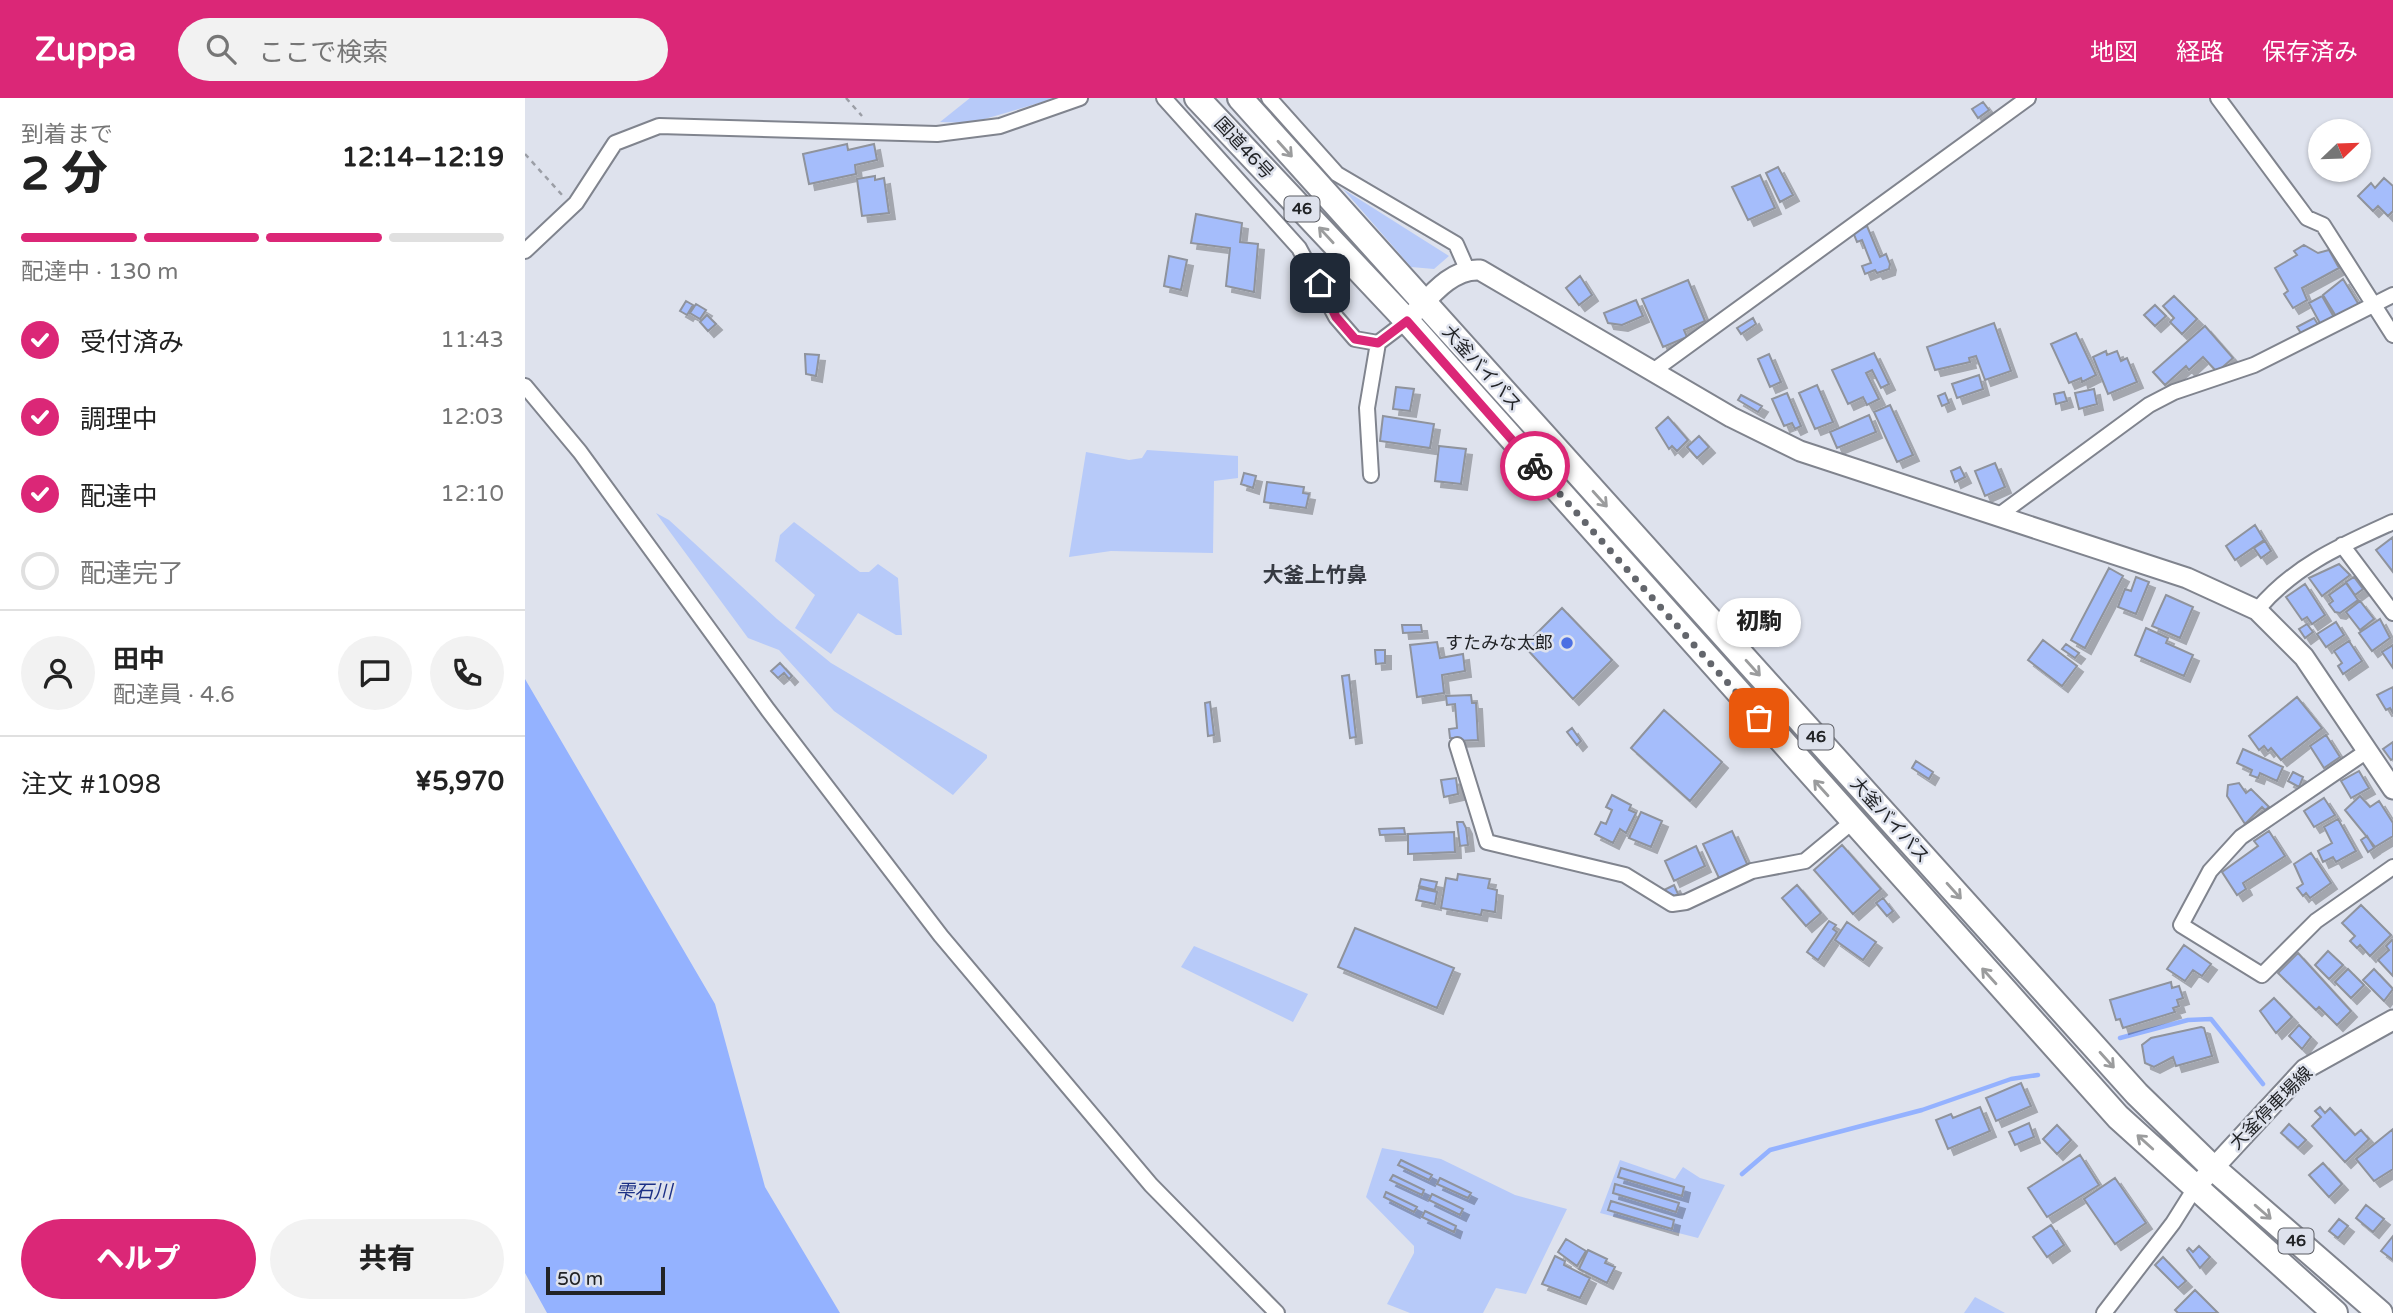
<!DOCTYPE html>
<html lang="ja">
<head>
<meta charset="utf-8">
<style>
  body { margin:0; font-family:"Varela Round","Noto Sans JP",sans-serif; background:#f2f2f2; color:#222; height:100vh; display:flex; flex-direction:column; font-size:26px; white-space:nowrap }
  * { box-sizing:border-box; margin:0 }
  p { font-size:23px; color:#767676 }
  .icon { flex:none; width:38px; height:38px; fill:none; stroke:currentColor; stroke-width:2; stroke-linecap:round; stroke-linejoin:round }
  .map { position:relative; flex:1; overflow:hidden }
  .side { display:flex; flex-direction:column; background:#fff; width:525px }
  .side>* { flex:none }
  .needle { width:46px; rotate:67deg }
  .tools { position:absolute; left:1783px; top:21px; display:grid; gap:14px }
  .tools a { display:grid; place-items:center; width:63px; height:63px; border-radius:50%; background:#fff; box-shadow:0 2px 5px #0004; font-size:35px }
  .scale { position:absolute; left:21px; bottom:18px; width:119px; box-sizing:border-box; padding-left:7px; border:4px solid #212326; border-top:0; font-size:19px; line-height:24px; white-space:nowrap; color:#212326; -webkit-text-stroke:5px #dee2ed; paint-order:stroke }
  .pin { position:absolute; display:grid; place-items:center; width:60px; height:60px; color:#fff; margin:-30px; border-radius:14px; box-shadow:0 4px 10px #0006 }
  .courier { position:absolute; display:grid; place-items:center; width:70px; height:70px; margin:-35px; border:5px solid #db2777; border-radius:50%; background:#fff; color:#222; box-shadow:0 2px 9px #0007 }
  .bubble { position:absolute; height:49px; border-radius:24px; background:#fff; box-shadow:0 2px 5px #0004; font-size:23px; font-weight:800; line-height:49px; text-align:center }
  .head em { font-style:normal; font-weight:800 }
  .head div { display:flex; flex-direction:column-reverse }
  .head { display:flex; align-items:center; justify-content:space-between; height:119px; padding:0 21px }
  h1 { font-size:46px; font-weight:800; line-height:52px }
  .bar { display:grid; grid-template-columns:repeat(4,1fr); gap:10px 7px; align-content:center; height:84px; padding:0 21px }
  .bar i { height:9px; border-radius:5px; background:#e0e0e0 }
  .bar .selected { background:#db2777 }
  .bar p { grid-column:span 4 }
  .line { display:flex; align-items:center; gap:18px; padding:0 21px; border-top:2px solid #e0e0e0 }
  .line div { flex:1 }
  .round { display:grid; place-items:center; flex:none; width:74px; height:74px; border-radius:37px; background:#f2f2f2 }
  ol { padding:0 21px; list-style:none }
  li { display:flex; align-items:center; gap:21px; height:77px }
  li p { margin-inline-start:auto }
  li .icon { padding:7px; border-radius:50%; background:#db2777; color:#fff; stroke-width:4 }
  li:last-child { color:#767676 }
  li i { width:38px; height:38px; border:4px solid #e0e0e0; border-radius:50% }
  .button { display:flex; gap:14px; margin-top:auto; padding:14px 21px }
  .button a { flex:1; height:80px; border-radius:42px; background:#db2777; color:#fff; font-size:28px; font-weight:800; line-height:80px; text-align:center }
  .button a+a { background:#f2f2f2; color:#222 }
  header { display:flex; align-items:center; gap:42px; box-sizing:border-box; height:98px; padding:0 35px; background:#db2777; color:#fff }
  header strong { font-size:33px }
  nav { display:flex; gap:38px; margin-inline-start:auto; font-size:24px }
  .search { width:490px; height:63px; background:#f2f2f2; display:flex; align-items:center; gap:18px; box-sizing:border-box; padding:0 24px; border-radius:38px; color:#767676; font-size:26px }
  main { display:flex; flex:1; min-height:0 }
  .map>svg:first-child { display:block }
</style>
</head>
<body>
<header>
<strong>Zuppa</strong>
<div class="search"><svg class="icon" aria-label="search" viewBox="0 0 24 24"><circle cx="10" cy="10" r="6"/><path d="M15 15l6 6"/></svg>ここで検索</div>
<nav><a>地図</a><a>経路</a><a>保存済み</a></nav>
</header>
<main>
<section class="side">
<div class="head"><div><h1>2 分</h1><p>到着まで</p></div><em>12:14–12:19</em></div>
<div class="bar"><i class="selected"></i><i class="selected"></i><i class="selected"></i><i></i><p>配達中 · 130 m</p></div>
<ol>
<li><svg class="icon" aria-label="check" viewBox="0 0 24 24"><path d="M5 12l5 5 9-10"/></svg>受付済み<p>11:43</p></li>
<li><svg class="icon" aria-label="check" viewBox="0 0 24 24"><path d="M5 12l5 5 9-10"/></svg>調理中<p>12:03</p></li>
<li><svg class="icon" aria-label="check" viewBox="0 0 24 24"><path d="M5 12l5 5 9-10"/></svg>配達中<p>12:10</p></li>
<li><i></i>配達完了</li>
</ol>
<div class="line" style="height:126px"><a class="round"><svg class="icon" aria-label="person" viewBox="0 0 24 24"><circle cx="12" cy="8" r="4"/><path d="M4 21q1-7 8-7t8 7"/></svg></a><div><b>田中</b><p>配達員 · 4.6</p></div><a class="round"><svg class="icon" aria-label="chat" viewBox="0 0 24 24"><path d="M4 5h16v11H9l-5 4z"/></svg></a><a class="round"><svg class="icon" aria-label="phone" viewBox="0 0 24 24"><path d="M5 4h4l2 5-3 2q2 4 5 5l2-3 5 2v4C11 20 4 13 5 4z"/></svg></a></div>
<div class="line" style="height:91px"><div>注文 #1098</div><b>¥5,970</b></div>
<div class="button"><a>ヘルプ</a><a>共有</a></div>
</section>
<div class="map">
<svg width="1868" height="1215" viewBox="0 0 1868 1215">
  <defs>
    <filter id="shadow"><feDropShadow dx="6" dy="6" stdDeviation="0" flood-color="#0004"/></filter>
  </defs>
  <rect width="100%" height="100%" fill="#dee2ed"/>
  <!-- green -->
  <path fill="#b7caf9" d="M445 0H531L446 25 415 24Z
    M818 91 924 158 909 171 886 169Z
    M622 352 713 358V380L689 383 688 455 586 453 544 459 561 354 604 362 617 360Z
    M131 415 144 422 252 521 306 565 462 657V660L428 697 309 613 254 552 223 540Z
    M269 424 335 474H344L353 466 373 480 377 537H371L333 515 306 556 270 530 290 497 250 463 255 437Z
    M669 848 783 896 768 924 656 869Z
    M857 1050 916 1061 990 1097 1042 1111 1001 1196 971 1190 958 1215H885L862 1206 889 1155V1148L841 1099Z
    M1095 1062 1150 1081 1158 1069 1175 1080 1200 1087 1173 1140 1075 1115Z
    M1450 1199 1480 1215H1439Z"/>
  <!-- water -->
  <path fill="#94b2ff" d="M0 581 190 906 240 1089 315 1215H22L0 1175Z"/>
  <g fill="none" stroke-linecap="round" stroke-linejoin="round">
    <!-- stream -->
    <path stroke="#94b2ff" stroke-width="4.5" d="M1595 940 1663 922 1686 921 1738 986
      M1217 1076 1245 1052 1397 1012 1486 981 1513 977"/>
  </g>
  <!-- building -->
  <path fill="#a5bdfb" stroke="#8f939c" stroke-width="2" filter="url(#shadow)" d="M1458 4 1464 12 1453 20 1447 11Z
    M322 46 323 52 349 46 352 62 330 67 331 76 284 86 278 56Z
    M1253 69 1268 97 1255 104 1241 75Z
    M1235 77 1250 110 1223 122 1207 89Z
    M350 78V82L359 80 364 115 337 118 332 81Z
    M1859 80 1868 88V113L1863 118 1853 108 1848 113 1833 98 1846 85 1850 90Z
    M671 116 717 125 715 144 733 146 729 194 701 188 705 150 666 145Z
    M1342 128 1355 159 1361 156 1365 166 1364 171 1352 175 1350 172 1340 176 1337 168 1346 165 1337 142 1332 144 1328 134Z
    M1779 147 1793 155 1804 152 1814 170 1777 190 1782 202 1768 210 1759 196 1763 193 1750 170 1772 157 1769 153Z
    M644 158 662 162 656 192 639 188Z
    M1055 178 1067 197 1054 207 1041 190Z
    M1818 181 1834 207 1812 220 1798 197Z
    M1163 182 1180 223 1159 232 1162 239 1138 249 1117 201Z
    M1649 198 1672 221 1657 236 1645 224 1649 220 1638 208Z
    M1797 198 1810 221 1797 229 1784 205Z
    M1111 202 1118 218 1097 227 1083 225 1079 215Z
    M161 203 168 207 162 217 155 213Z
    M171 206 181 212 175 221 165 215Z
    M1630 207 1641 218 1630 228 1619 217Z
    M182 217 191 226 183 233 175 224Z
    M1228 220 1231 226 1216 236 1212 230Z
    M1789 220 1794 228 1777 237 1772 229Z
    M1469 225 1486 273 1460 282 1451 258 1444 260 1445 264 1410 272 1402 249Z
    M1680 228 1708 260 1692 274 1678 259 1664 272 1661 268 1640 287 1628 274Z
    M1551 235 1571 277 1557 284 1556 280 1544 285 1526 246Z
    M1581 253 1582 257 1592 253 1596 263 1602 260 1612 284 1583 296 1568 259Z
    M1349 255 1364 286 1356 290 1347 272 1341 275 1354 301 1342 307 1338 299 1323 306 1307 272Z
    M280 256 294 257 291 278 281 276Z
    M1244 256 1256 284 1245 289 1233 261Z
    M1454 277 1458 291 1432 300 1427 286Z
    M1292 287 1308 324 1290 331 1274 295Z
    M871 289 889 291 885 313 868 311Z
    M1569 291 1572 306 1554 311 1550 295Z
    M1539 294 1542 303 1531 306 1529 296Z
    M1262 295 1276 328 1270 331 1267 325 1259 328 1247 301Z
    M1420 295 1424 305 1417 308 1413 298Z
    M1216 297 1237 308 1233 314 1213 302Z
    M1365 307 1388 357 1372 364 1349 314Z
    M1344 317 1351 334 1312 350 1305 334Z
    M858 318 909 326 905 350 855 343Z
    M1143 319 1163 342 1152 353 1147 348 1144 351 1131 330Z
    M1174 338 1184 349 1172 360 1162 349Z
    M914 348 941 351 936 386 910 383Z
    M1470 365 1480 389 1460 398 1450 373Z
    M1435 369 1440 379 1430 384 1426 373Z
    M719 375 731 378 728 390 716 386Z
    M742 384 779 389 778 395 784 396 781 410 739 404Z
    M1730 427 1739 442 1710 462 1701 448Z
    M1868 439V474L1851 452Z
    M1740 443 1746 453 1736 460 1729 450Z
    M1814 466 1825 477 1797 498 1784 480Z
    M1584 470 1598 478 1560 550 1546 542Z
    M1611 479 1624 484 1611 516 1593 509 1600 491 1606 493Z
    M1829 479 1838 491 1830 497 1821 484Z
    M1821 485 1833 502 1815 515 1810 514 1804 506 1808 503 1804 497Z
    M1780 486 1800 517 1787 526 1782 519 1777 522 1761 499Z
    M1641 497 1668 509 1655 540 1627 528Z
    M1835 503 1849 521 1835 532 1821 514Z
    M1037 510 1087 562 1048 601 999 548Z
    M1855 521 1865 540 1847 553 1834 535Z
    M1811 524 1819 537 1801 549 1792 536Z
    M1782 526 1788 534 1780 540 1774 531Z
    M877 527H896L897 534 878 535Z
    M1621 530 1643 540 1641 545 1668 557 1659 578 1610 557Z
    M1518 542 1552 568 1537 588 1503 562Z
    M1824 543 1837 563 1818 576 1813 568 1817 565 1809 553Z
    M912 544 915 560 938 556 940 573 917 577 919 595 892 599 885 547Z
    M1541 546 1554 555 1550 560 1537 551Z
    M1868 547V570L1857 554Z
    M850 552H860V565L851 566Z
    M255 565 267 578 264 581 259 575 253 580 246 573Z
    M824 577 831 639 825 640 817 578Z
    M1868 589V615L1865 610 1861 612 1852 597Z
    M946 597 947 605H951L953 642 930 643V640H925L924 631 932 630 930 606 922 607 921 598Z
    M1772 599 1797 630 1756 662 1746 650 1743 653 1739 648 1734 652 1724 638Z
    M685 604 689 637 683 638 680 605Z
    M1139 612 1197 664 1165 703 1106 650Z
    M1047 630 1056 643 1052 647 1042 634Z
    M1801 637 1815 659 1799 670 1785 648Z
    M1868 644V661L1866 662 1858 651Z
    M1718 651 1758 669 1752 683 1735 675 1733 680 1725 677 1727 672 1712 665Z
    M1391 663 1408 674 1404 681 1387 670Z
    M1834 673 1844 690 1826 700 1816 683Z
    M1768 674 1778 679 1774 689 1763 683Z
    M931 680 933 696 919 699 916 682Z
    M1714 685 1721 695 1726 691 1744 709 1740 712 1737 709 1720 726 1702 698 1703 687Z
    M1087 697 1106 707 1104 712 1111 715 1101 735 1095 731 1088 745 1070 736 1076 724 1081 726 1087 712 1081 709Z
    M1835 698 1845 709 1854 703 1868 725V738L1850 749 1820 712Z
    M1799 700 1810 717 1789 729 1779 713Z
    M1116 714 1137 723 1126 749 1104 740Z
    M1813 721 1831 753 1811 764 1808 759 1798 764 1793 753 1807 745 1799 729Z
    M932 724H938L941 730 943 747 935 748Z
    M879 730 880 736 855 737 854 731Z
    M1207 733 1223 768 1194 780 1178 746Z
    M1744 733 1760 758 1718 785 1721 791 1712 797 1697 774 1733 748 1729 743Z
    M929 734 930 754 883 756V736Z
    M1842 738 1849 750 1843 754 1836 742Z
    M1317 747 1356 791 1328 816 1289 772Z
    M1171 748 1180 768 1149 783 1140 763Z
    M1786 755 1806 785 1785 800 1781 795 1778 798 1772 790 1778 786 1769 766Z
    M933 776 965 781 963 790 972 792 970 814 957 812 956 817 916 810 921 780 932 782Z
    M896 781 912 784 910 792 894 788Z
    M1149 787 1153 796 1144 801 1139 792Z
    M1272 787 1296 815 1281 828 1257 800Z
    M894 790 912 794 910 806 891 802Z
    M1358 800 1368 813 1362 818 1351 805Z
    M1836 807 1866 837 1845 858 1835 847 1832 850 1825 843 1830 838 1817 825Z
    M1304 823 1311 827 1308 831 1312 834 1293 862 1282 854Z
    M1322 824 1351 844 1338 862 1310 842Z
    M830 830 929 870 912 910 813 869Z
    M1867 842 1868 843V878L1853 862 1864 852 1861 848Z
    M1659 847 1686 866 1677 878 1668 872 1660 883 1642 871Z
    M1803 853 1818 867 1804 881 1790 867Z
    M1773 855 1826 913 1812 927 1794 909 1791 912 1753 875Z
    M1823 871 1839 887 1826 900 1810 884Z
    M1849 871 1868 891 1859 903 1838 882Z
    M1646 884 1647 890 1654 888 1658 900 1652 902 1654 908 1648 910 1650 914 1598 930 1595 921 1591 922 1585 902Z
    M1749 900 1767 919 1751 935 1735 913Z
    M1774 927 1786 939 1777 951 1764 938Z
    M1676 929 1679 930 1687 958 1651 968 1648 959 1629 969 1620 965 1617 947 1626 940Z
    M1496 985 1506 1008 1471 1023 1461 1000Z
    M1455 1009 1465 1033 1423 1051 1411 1022 1426 1016 1428 1020Z
    M1795 1009 1800 1015 1805 1010 1830 1037 1836 1032 1844 1041 1820 1064 1787 1028 1796 1019 1790 1013Z
    M1504 1025 1509 1039 1490 1047 1484 1034Z
    M1764 1026 1781 1042 1773 1050 1756 1035Z
    M1532 1027 1546 1042 1532 1056 1518 1041Z
    M1868 1031V1071L1849 1083 1831 1061Z
    M1555 1057 1574 1087 1522 1119 1503 1090Z
    M876 1062 907 1077 904 1082 873 1067Z
    M1798 1065 1817 1086 1804 1099 1784 1077Z
    M1096 1070 1159 1089 1157 1098 1093 1079Z
    M868 1077 899 1092 897 1097 865 1082Z
    M915 1080 946 1095 943 1100 912 1086Z
    M1590 1080 1621 1125 1590 1146 1559 1101Z
    M1090 1086 1154 1105 1151 1114 1088 1095Z
    M861 1094 892 1109 889 1114 859 1099Z
    M907 1096 938 1111 935 1117 904 1102Z
    M1086 1103 1149 1122 1147 1131 1083 1112Z
    M1841 1107 1859 1121 1848 1134 1831 1120Z
    M900 1113 931 1128 929 1134 897 1119Z
    M1814 1121 1823 1128 1813 1140 1804 1133Z
    M1526 1127 1539 1147 1522 1159 1508 1139Z
    M1868 1138V1162L1856 1153Z
    M1041 1141 1061 1153 1052 1168 1033 1154Z
    M1674 1148 1685 1159 1675 1170 1662 1152 1664 1150 1668 1154Z
    M1063 1152 1082 1161 1080 1165 1090 1169 1082 1185 1054 1171Z
    M1030 1158 1040 1163 1039 1167 1065 1180 1055 1200 1017 1186Z
    M1638 1159 1661 1183 1653 1190 1630 1167Z
    M1670 1192 1693 1215H1653L1650 1212Z"/>
  <g fill="none" stroke-linecap="round" stroke-linejoin="round">
    <defs>
      <path id="street" d="M639 0 774 150 811 219 830 241 853 245 882 223
        M744 0 812 76 931 146 942 171
        M1693 0 1782 120 1798 127 1868 237
        M0 153 51 105 90 45 134 28 412 36 475 28 555 0
        M1128 273 1503 0
        M0 288 55 354 243 612 416 838 626 1087 752 1215
        M846 377 842 310 853 245
        M1473 418 1624 307 1649 294 1729 267 1868 197
        M1817 447 1868 515
        M1732 512C1770 467 1815 448 1868 424
        M932 647 962 744 1100 777 1147 806 1161 804 1227 773 1280 763 1327 724
        M1842 653 1716 739 1685 773 1656 827 1737 877 1791 823 1868 769
        M1579 1215 1648 1125 1670 1090"/>
      <path id="secondary" d="M890 214C907 196 928 170 955 172L1206 319 1275 353 1662 480 1732 512 1779 559 1868 691
        M1670 1090 1780 971 1868 922"/>
      <path id="highway" d="M672 0 882 223 1593 1019 1810 1215
        M715 0 1612 996 1687 1069 1855 1215"/>
    </defs>
    <!-- street casing -->
    <use href="#street" stroke="#80848e" stroke-width="18"/>
    <!-- secondary casing -->
    <use href="#secondary" stroke="#80848e" stroke-width="23"/>
    <!-- highway casing -->
    <use href="#highway" stroke="#80848e" stroke-width="28"/>
    <!-- path -->
    <path stroke="#9b9ea6" stroke-width="2.5" stroke-dasharray="5 5" stroke-linecap="butt" d="M321 0 337 18
      M0 56 38 98"/>
    <!-- street -->
    <use href="#street" stroke="#fff" stroke-width="14"/>
    <!-- secondary -->
    <use href="#secondary" stroke="#fff" stroke-width="19"/>
    <!-- highway -->
    <use href="#highway" stroke="#fff" stroke-width="24"/>
  </g>
  <!-- one-way arrows -->
  <defs><path id="oneway-shaft" d="M-6 0H5M1.5-3L5.5 0L1.5 3" fill="none" stroke-width="1.6" stroke-linecap="round" stroke-linejoin="round" transform="scale(1.75)"/></defs>
  <g stroke="#9b9c9d">
    <use href="#oneway-shaft" transform="translate(760 51) rotate(48)"/>
    <use href="#oneway-shaft" transform="translate(801 137) rotate(-133)"/>
    <use href="#oneway-shaft" transform="translate(1075 401) rotate(48)"/>
    <use href="#oneway-shaft" transform="translate(1228 570) rotate(48)"/>
    <use href="#oneway-shaft" transform="translate(1296 690) rotate(-132)"/>
    <use href="#oneway-shaft" transform="translate(1429 793) rotate(48)"/>
    <use href="#oneway-shaft" transform="translate(1464 878) rotate(-132)"/>
    <use href="#oneway-shaft" transform="translate(1582 962) rotate(48)"/>
    <use href="#oneway-shaft" transform="translate(1620 1044) rotate(-138)"/>
    <use href="#oneway-shaft" transform="translate(1738 1114) rotate(41)"/>
  </g>
  <g fill="none" stroke-linecap="round" stroke-linejoin="round">
    <!-- done -->
    <path stroke="#63666c" stroke-width="7" stroke-dasharray="0 12.6" d="M1010 368 1234 620"/>
    <!-- route -->
    <path stroke="#db2777" stroke-width="9" d="M795 185 811 219 830 241 853 245 882 223 1010 368"/>
  </g>
  <!-- markers -->
  <circle fill="#4c6fe3" stroke="#dee2ed" stroke-width="2.5" cx="1042" cy="545" r="7"/>
  <g text-anchor="middle" dominant-baseline="central" stroke-width="5" stroke-linejoin="round" paint-order="stroke">
    <!-- shield labels -->
    <g fill="#dee2ed" stroke="#5a5c62" stroke-width="2">
      <rect x="759.5" y="98.5" width="35" height="25" rx="5"/>
      <rect x="1273.5" y="626.5" width="35" height="25" rx="5"/>
      <rect x="1753.5" y="1130.5" width="35" height="25" rx="5"/>
    </g>
    <g font-size="16" font-weight="bold" fill="#212326">
      <text x="777" y="111">46</text>
      <text x="1291" y="639">46</text>
      <text x="1771" y="1143">46</text>
    </g>
    <!-- street labels -->
    <g font-size="18" fill="#212326" stroke="#dee2ed">
      <text transform="translate(719 50) rotate(47)">国道46号</text>
      <text transform="translate(957 270) rotate(48)">大釜バイパス</text>
      <text transform="translate(1365 722) rotate(48)">大釜バイパス</text>
      <text transform="translate(1746 1010) rotate(-45)">大釜停車場線</text>
    </g>
    <!-- poi labels -->
    <g font-size="18" fill="#212326" stroke="#dee2ed" text-anchor="end">
      <text x="1028" y="545">すたみな太郎</text>
    </g>
    <!-- water labels -->
    <g font-size="19" font-style="italic" fill="#1c3086" stroke="#dee2ed">
      <text x="119" y="1094">雫石川</text>
    </g>
    <!-- quarter labels -->
    <g font-size="21" font-weight="bold" fill="#363a42" stroke="#dee2ed">
      <text x="790" y="477">大釜上竹鼻</text>
    </g>
  </g>
</svg>
<div class="tools">
<a><svg class="needle" viewBox="-14 -14 28 28"><path d="M0-13l5 13h-10z" fill="#e53935"/><path d="M0 13l5-13h-10z" fill="#767676"/></svg></a>
</div>
<div class="scale">50 m</div>
<div class="pin" style="left:1234px;top:620px;background:#ea580c"><svg class="icon" aria-label="bag" viewBox="0 0 24 24"><path d="M5 8h14l-1 12H6zM9 8a3 3 0 0 1 6 0"/></svg></div>
<div class="pin" style="left:795px;top:185px;background:#1f2937"><svg class="icon" aria-label="home" viewBox="0 0 24 24"><path d="M3 11l9-7 9 7M6 9v11h12V9"/></svg></div>
<div class="courier" style="left:1010px;top:368px"><svg class="icon" aria-label="bike" viewBox="0 0 24 24"><circle cx="6" cy="16" r="4"/><circle cx="18" cy="16" r="4"/><path d="M6 16l4-8h5l3 8M10 8l3 8H6M13 5h3"/></svg></div>
<div class="bubble" style="left:1192px;top:500px;width:84px">初駒</div>
</div>
</main>
</body>
</html>
